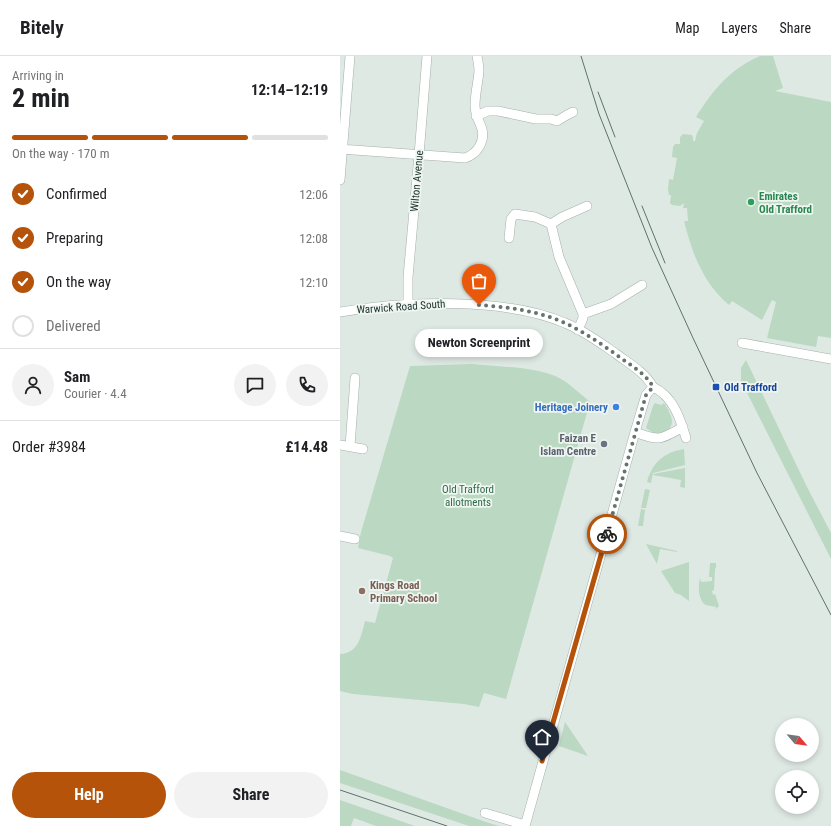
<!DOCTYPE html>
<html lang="en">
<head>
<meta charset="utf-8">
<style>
  body { margin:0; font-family:"Roboto Condensed",sans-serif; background:#f2f2f2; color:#202124; height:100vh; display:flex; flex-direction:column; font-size:15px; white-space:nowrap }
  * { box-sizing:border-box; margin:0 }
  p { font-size:13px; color:#757577 }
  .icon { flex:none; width:22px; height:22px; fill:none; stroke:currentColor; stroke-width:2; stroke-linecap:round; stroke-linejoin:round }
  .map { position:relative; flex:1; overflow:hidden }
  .details { display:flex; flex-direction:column; background:#fff; width:340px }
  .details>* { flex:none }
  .needle { width:26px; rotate:119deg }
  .buttons { position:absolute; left:435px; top:662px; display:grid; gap:8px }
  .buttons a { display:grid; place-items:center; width:44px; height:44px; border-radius:50%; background:#fff; box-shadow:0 2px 6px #0003; font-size:20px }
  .pin { position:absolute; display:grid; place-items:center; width:34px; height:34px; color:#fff; margin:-41px -17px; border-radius:50% 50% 50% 0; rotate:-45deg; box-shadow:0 0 4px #0007 }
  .pin .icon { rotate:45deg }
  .courier { position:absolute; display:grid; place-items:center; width:40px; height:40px; margin:-20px; border:3px solid #b45309; border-radius:50%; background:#fff; color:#222; box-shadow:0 1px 5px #0007 }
  .bubble { position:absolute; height:28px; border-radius:14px; background:#fff; box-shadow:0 2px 6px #0003; font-size:13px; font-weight:700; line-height:28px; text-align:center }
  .head em { font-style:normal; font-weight:700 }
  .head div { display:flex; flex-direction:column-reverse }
  .head { display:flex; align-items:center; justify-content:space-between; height:68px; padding:0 12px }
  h1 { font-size:26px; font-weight:700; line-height:30px }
  .bar { display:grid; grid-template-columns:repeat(4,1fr); gap:6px 4px; align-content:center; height:48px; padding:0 12px }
  .bar i { height:5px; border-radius:3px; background:#e0e0e0 }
  .bar .active { background:#b45309 }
  .bar p { grid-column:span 4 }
  .line { display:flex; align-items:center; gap:10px; padding:0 12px; border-top:1px solid #e0e0e0 }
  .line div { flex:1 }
  .round { display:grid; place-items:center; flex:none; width:42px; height:42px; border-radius:21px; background:#f2f2f2 }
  ol { padding:0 12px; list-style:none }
  li { display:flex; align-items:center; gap:12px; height:44px }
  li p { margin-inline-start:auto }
  li .icon { padding:4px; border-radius:50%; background:#b45309; color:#fff; stroke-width:4 }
  li:last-child { color:#757577 }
  li i { width:22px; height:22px; border:2px solid #e0e0e0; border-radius:50% }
  .primary-button { display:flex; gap:8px; margin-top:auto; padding:8px 12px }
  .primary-button a { flex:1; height:46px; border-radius:24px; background:#b45309; color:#fff; font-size:16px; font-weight:700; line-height:46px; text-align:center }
  .primary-button a+a { background:#f2f2f2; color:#202124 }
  header { display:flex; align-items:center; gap:24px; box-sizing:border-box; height:56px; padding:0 20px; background:#fff; border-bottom:1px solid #e0e0e0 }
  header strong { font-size:19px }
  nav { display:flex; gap:22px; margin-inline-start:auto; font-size:14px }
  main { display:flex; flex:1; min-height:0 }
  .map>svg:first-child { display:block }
</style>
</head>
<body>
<header>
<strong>Bitely</strong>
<nav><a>Map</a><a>Layers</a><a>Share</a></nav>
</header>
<main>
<section class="details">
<div class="head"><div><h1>2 min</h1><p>Arriving in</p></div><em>12:14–12:19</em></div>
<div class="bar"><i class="active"></i><i class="active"></i><i class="active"></i><i></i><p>On the way · 170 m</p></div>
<ol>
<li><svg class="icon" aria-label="check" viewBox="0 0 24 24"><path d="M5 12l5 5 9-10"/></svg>Confirmed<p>12:06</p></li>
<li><svg class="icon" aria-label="check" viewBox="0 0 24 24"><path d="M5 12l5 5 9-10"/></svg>Preparing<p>12:08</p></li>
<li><svg class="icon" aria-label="check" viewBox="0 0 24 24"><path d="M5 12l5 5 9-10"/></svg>On the way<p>12:10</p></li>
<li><i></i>Delivered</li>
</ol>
<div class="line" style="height:72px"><a class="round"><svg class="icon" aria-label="person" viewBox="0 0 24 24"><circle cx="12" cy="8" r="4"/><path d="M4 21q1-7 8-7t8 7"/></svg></a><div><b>Sam</b><p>Courier · 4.4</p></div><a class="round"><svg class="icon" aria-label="chat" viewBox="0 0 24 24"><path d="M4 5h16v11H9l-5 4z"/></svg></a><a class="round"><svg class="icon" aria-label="phone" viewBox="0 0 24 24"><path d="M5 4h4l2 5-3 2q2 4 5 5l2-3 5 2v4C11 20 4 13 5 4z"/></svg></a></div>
<div class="line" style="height:52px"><div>Order #3984</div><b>£14.48</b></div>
<div class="primary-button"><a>Help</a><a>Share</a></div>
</section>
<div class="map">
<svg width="491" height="770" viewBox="0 0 491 770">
  <rect width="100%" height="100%" fill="#dfe9e4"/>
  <!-- green -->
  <path fill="#bad8c2" d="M420 0H433L443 32 435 35 491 46V282L478 280 476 291 427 282 436 246 432 244 422 264 392 245 389 249C363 227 352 197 344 165H348L347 152H343L344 147 340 150 332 149 330 147 331 139H329L328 134 329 123 333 124 337 102 332 101 333 91 335 88H340V81L343 78 352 79 353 82V85H355L357 77 364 65 356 61C373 34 390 13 420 0Z
    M406 304 467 431 491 477V503L401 325V312Z
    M132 308C159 311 203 310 226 326 234 332 242 339 250 346L166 643 144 637 139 651 124 648 13 638 0 635V598C19 597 21 580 25 565L35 567 53 502 50 500 18 492 21 476 70 310Z
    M315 347 321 349 324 347C334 362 338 375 315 378L306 372 313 350Z
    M344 393 345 409 313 417 311 427 307 426C312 407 324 396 344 393Z
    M345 412V432L340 431 341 424 313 419V418Z
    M305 433 310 434 306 452H301Z
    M301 453 305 454 303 470H298Z
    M306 488 337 495V496L320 493 317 508Z
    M349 506V545L341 539 335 537 321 515Z
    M370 507H376V511L375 513 374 534 372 535 373 539 375 538 379 550 376 553V551C373 550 368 550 366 549 358 545 358 529 360 522L361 526 372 525V521H369Z
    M225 666 248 700 219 690Z
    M0 714 143 765 159 770H129L0 727Z
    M0 744 75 770H36L14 762 11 770H0Z"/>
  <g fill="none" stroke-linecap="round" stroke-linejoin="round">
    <defs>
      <path id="minor" d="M136 60 148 55H158L196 63H211L217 65 227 59 233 56
        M0 93 125 102C137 98 145 86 142 73 139 64 135 60 135 49 135 38 138 27 139 15 139 10 138 5 137 0
        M0 124 10 0
        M211 168 222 161 247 150
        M169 182 171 163 175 158 195 161 211 168 219 201 243 258V262L238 274
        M68 249V221L79 99 87 0
        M0 256C65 245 164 241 225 267 243 274 259 286 275 297 288 307 305 316 313 331
        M243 258 271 248 302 229
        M402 287 491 303
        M313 331C333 340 340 362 346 382
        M295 376C320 386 321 383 343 371
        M0 389 23 393
        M10 390 15 322
        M0 480 15 483
        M145 757 185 769
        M185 770 295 376 306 339 313 331"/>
    </defs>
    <!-- minor casing -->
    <use href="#minor" stroke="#a3b0ab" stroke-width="10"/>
    <!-- minor -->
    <use href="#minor" stroke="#fff" stroke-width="9"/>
    <!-- tram -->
    <path stroke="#5c726c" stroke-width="1" d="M241 0 259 58 312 192 353 282 417 417 491 559
      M258 36 275 81
      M302 150 325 207
      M0 734 107 770"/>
  </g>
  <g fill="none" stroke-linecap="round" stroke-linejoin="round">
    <!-- done -->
    <path stroke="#647570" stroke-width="4" stroke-dasharray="0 7.2" d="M139 249C168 251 200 255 227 268 246 277 264 290 281 302 293 311 306 318 313 331L306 339 267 478"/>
    <!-- route -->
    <path stroke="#b45309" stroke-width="5" d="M202 705 267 478"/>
  </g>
  <!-- markers -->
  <circle fill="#2e9e5b" stroke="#eff6f2" stroke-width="1.5" cx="411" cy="146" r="4"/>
  <rect fill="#1a4fb4" stroke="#eff6f2" stroke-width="1.5" x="372" y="327" width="8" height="8" rx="2"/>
  <circle fill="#3f7fe0" stroke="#eff6f2" stroke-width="1.5" cx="276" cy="351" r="4"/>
  <circle fill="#6b7280" stroke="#eff6f2" stroke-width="1.5" cx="264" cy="388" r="4"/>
  <circle fill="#8d6e63" stroke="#eff6f2" stroke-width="1.5" cx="22" cy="535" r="4"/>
  <g text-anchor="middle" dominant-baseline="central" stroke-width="3.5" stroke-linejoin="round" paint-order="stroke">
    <!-- street labels -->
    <g font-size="11" fill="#223731" stroke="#eff6f2">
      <text transform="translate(77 125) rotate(-85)">Wilton Avenue</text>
      <text transform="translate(61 251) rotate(-4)">Warwick Road South</text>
    </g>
    <!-- leisure labels -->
    <g font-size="11" font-weight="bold" fill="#27864d" stroke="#eff6f2" text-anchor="start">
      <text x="419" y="140">Emirates<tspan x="419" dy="13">Old Trafford</tspan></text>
    </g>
    <!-- transit labels -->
    <g font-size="11" font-weight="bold" fill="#164399" stroke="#eff6f2" text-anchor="start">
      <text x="384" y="331">Old Trafford</text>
    </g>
    <!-- shop labels -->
    <g font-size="11" font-weight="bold" fill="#366cbe" stroke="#eff6f2" text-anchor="end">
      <text x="268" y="351">Heritage Joinery</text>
    </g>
    <!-- worship labels -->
    <g font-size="11" font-weight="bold" fill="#5b616d" stroke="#eff6f2" text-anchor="end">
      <text x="256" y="382">Faizan E<tspan x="256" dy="13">Islam Centre</tspan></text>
    </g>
    <!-- park labels -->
    <g font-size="11" fill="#316946" stroke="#eff6f2">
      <text x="128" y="433">Old Trafford<tspan x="128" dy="13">allotments</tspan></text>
    </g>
    <!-- education labels -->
    <g font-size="11" font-weight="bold" fill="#785e54" stroke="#eff6f2" text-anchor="start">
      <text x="30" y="529">Kings Road<tspan x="30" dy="13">Primary School</tspan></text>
    </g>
  </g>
</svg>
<div class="buttons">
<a><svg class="needle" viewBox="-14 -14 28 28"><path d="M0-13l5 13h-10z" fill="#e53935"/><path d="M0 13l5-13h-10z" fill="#757577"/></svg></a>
<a><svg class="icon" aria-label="locate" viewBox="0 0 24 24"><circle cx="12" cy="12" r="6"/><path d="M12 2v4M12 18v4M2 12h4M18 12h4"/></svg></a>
</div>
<div class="pin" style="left:139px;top:249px;background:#ea580c"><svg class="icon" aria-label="bag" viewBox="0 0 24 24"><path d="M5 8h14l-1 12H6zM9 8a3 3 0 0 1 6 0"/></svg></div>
<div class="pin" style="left:202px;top:705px;background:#1f2937"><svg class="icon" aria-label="home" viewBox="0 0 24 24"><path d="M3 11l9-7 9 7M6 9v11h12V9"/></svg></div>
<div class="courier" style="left:267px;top:478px"><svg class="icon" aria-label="bike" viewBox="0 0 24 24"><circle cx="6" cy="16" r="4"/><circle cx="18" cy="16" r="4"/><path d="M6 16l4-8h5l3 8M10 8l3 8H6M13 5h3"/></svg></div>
<div class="bubble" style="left:75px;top:273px;width:128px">Newton Screenprint</div>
</div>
</main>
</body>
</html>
